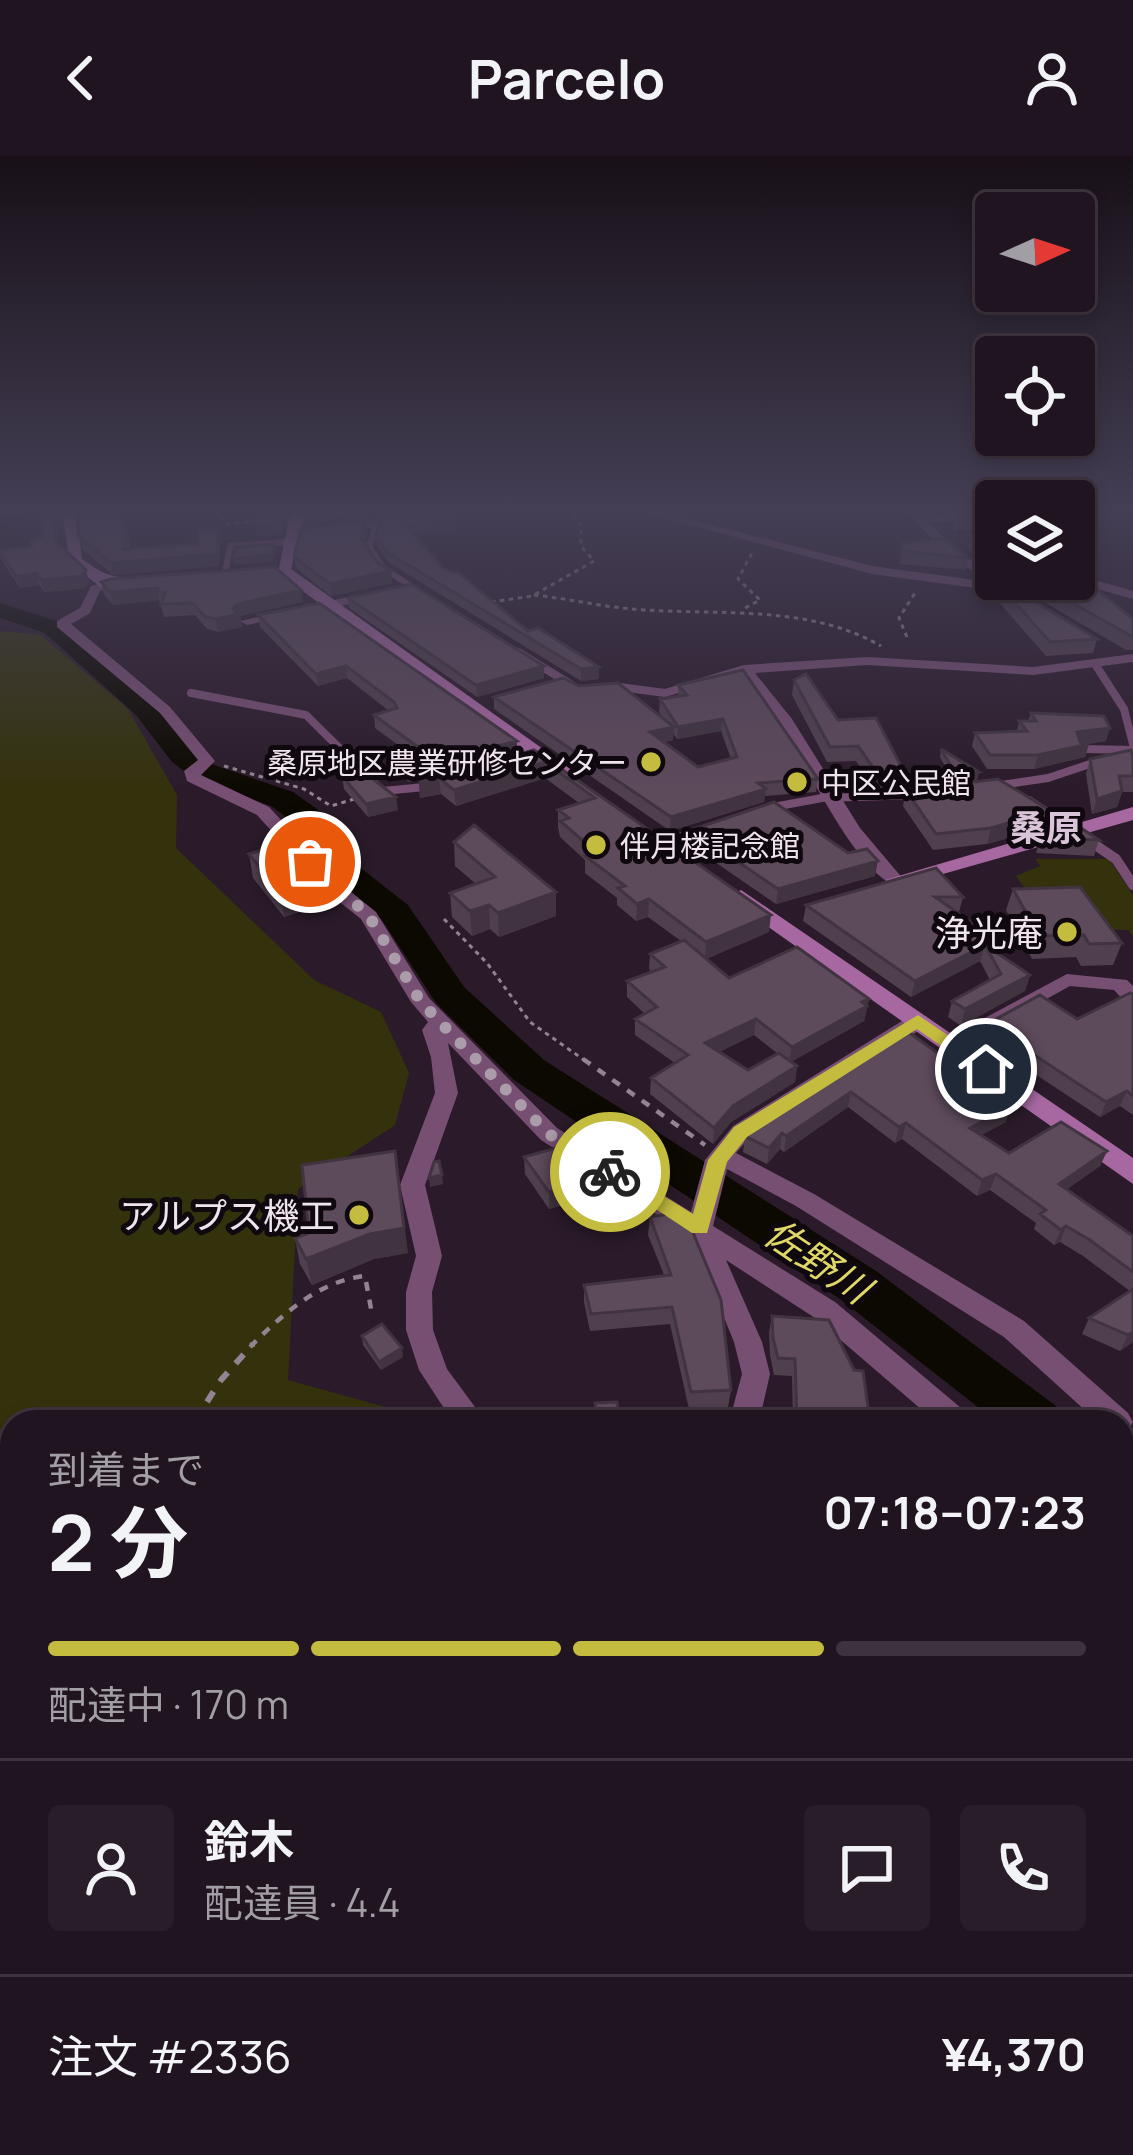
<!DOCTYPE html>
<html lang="ja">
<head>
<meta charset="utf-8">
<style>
  body { margin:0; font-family:Manrope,"Noto Sans JP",sans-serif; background:#281d29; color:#f1f3f6; height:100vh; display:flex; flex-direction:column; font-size:45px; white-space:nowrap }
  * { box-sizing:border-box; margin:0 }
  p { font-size:39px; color:#a29ea5 }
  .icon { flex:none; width:66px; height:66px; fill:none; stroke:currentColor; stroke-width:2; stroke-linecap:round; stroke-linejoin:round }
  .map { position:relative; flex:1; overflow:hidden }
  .drawer { position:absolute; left:0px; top:1254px; width:1134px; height:747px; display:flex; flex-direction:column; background:#201420; border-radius:36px 36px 0 0; box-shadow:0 6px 18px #0003,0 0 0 3px #3d333e }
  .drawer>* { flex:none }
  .needle { width:78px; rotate:87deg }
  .fabs { position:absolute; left:975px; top:36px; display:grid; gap:24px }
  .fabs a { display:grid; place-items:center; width:120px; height:120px; border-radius:12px; background:#201420; box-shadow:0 6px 18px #0003,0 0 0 3px #3d333e; font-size:60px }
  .pin { position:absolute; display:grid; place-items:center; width:102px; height:102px; color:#fff; margin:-51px; border:6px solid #fff; border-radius:50%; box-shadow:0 3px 12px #0007 }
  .courier { position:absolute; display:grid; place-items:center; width:120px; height:120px; margin:-60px; border:9px solid #c4bc3e; border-radius:50%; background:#fff; color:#222; box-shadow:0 3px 15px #0007 }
  .overview em { font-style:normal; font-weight:700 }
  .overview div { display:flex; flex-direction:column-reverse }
  .overview { display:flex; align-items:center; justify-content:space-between; height:204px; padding:0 48px }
  h1 { font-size:78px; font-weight:700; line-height:90px }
  .bar { display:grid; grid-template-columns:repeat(4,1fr); gap:18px 12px; align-content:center; height:144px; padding:0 48px }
  .bar i { height:15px; border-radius:9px; background:#3d333e }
  .bar .selected { background:#c4bc3e }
  .bar p { grid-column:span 4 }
  .line { display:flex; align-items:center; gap:30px; padding:0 48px; border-top:3px solid #3d333e }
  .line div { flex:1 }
  .round { display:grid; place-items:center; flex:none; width:126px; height:126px; border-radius:12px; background:#281d29 }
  header { display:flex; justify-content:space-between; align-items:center; height:156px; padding:0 48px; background:#201420; font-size:54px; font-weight:700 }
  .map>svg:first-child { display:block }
</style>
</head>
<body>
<header><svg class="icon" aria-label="back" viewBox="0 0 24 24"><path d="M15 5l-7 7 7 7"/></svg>Parcelo<svg class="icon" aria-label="person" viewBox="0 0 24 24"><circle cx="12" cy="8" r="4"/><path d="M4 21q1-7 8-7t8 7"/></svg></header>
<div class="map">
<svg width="1133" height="1999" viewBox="0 0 1133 1999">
  <rect width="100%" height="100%" fill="#2b1b2a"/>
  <!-- green -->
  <path fill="#34320c" d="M0 475 41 479 128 553 177 639 176 692 314 824 381 856 409 917 395 969 298 1033 288 1224 439 1266H12V1916L0 1870Z
    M1036 703H1109L1133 739V780L1128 774C1089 775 1038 756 1016 720L1040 710Z
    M39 1989H610V1999H51Z"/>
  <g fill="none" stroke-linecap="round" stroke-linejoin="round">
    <!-- stream -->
    <path stroke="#0c0900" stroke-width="4.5" d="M939 354 937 361 996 396"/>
    <!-- river -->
    <path fill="#0c0900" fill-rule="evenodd" d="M15 354H40L0 377V362Z
      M0 447 63 467 156 547 194 594 214 609 293 636 317 653 357 709 408 749 464 831 544 904 876 1115 1056 1250 1064 1266H997L840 1143 514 924 436 847 382 764 333 723 294 667 271 650 192 621 172 606 136 559 45 477 0 462Z
      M1122 1317 1133 1321V1380L1122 1376Z"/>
    <!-- path-far3 -->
    <path stroke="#928490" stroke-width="3" stroke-dasharray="4.5 4.5" stroke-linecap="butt" d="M220 354 217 359 228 368 260 365
      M534 439C571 443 607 452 645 454 723 459 810 449 881 490
      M491 446 532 440 594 405 581 390V369L567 354
      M745 452 760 444 738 423 752 397
      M907 481 899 462 915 437
      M224 610 304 633 331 650 354 643
      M444 763 487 807 530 866 587 906"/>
    <!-- path-far2 -->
    <path stroke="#928490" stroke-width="4.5" stroke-dasharray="9 9" stroke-linecap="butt" d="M583 903 705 989
      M250 1191C282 1159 318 1125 365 1120L372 1158"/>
    <!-- path-far1 -->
    <path stroke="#928490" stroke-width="6" stroke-dasharray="12 12" stroke-linecap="butt" d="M194 1266 221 1224 253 1188"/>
    <!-- path -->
    <path stroke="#928490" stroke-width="8" stroke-dasharray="15 15" stroke-linecap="butt" d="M377 1989 396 1999"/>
    <!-- lane-far3 -->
    <path stroke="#774f73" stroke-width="6" d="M335 354 376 371 369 391 383 412 417 434
      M922 364 996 361
      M225 419 230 390 288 386
      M1019 440 1059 437
      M455 457 523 499"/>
    <!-- lane-far2 -->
    <path stroke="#774f73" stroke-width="8" d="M518 496 570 528
      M1095 508 1124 553 1133 588
      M612 530 665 537 744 513
      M191 537 306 559 383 635 435 630
      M1081 593 1133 594
      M994 630 1048 622 1102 604
      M768 652 822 642 920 639
      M687 679 703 674"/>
    <!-- lane-far1 -->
    <path stroke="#774f73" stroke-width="10" d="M1088 684 1116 703 1133 729
      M664 687 696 676"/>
    <!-- lane -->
    <path stroke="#774f73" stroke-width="20" d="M944 1989 946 1999"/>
    <!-- street -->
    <path fill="#774f73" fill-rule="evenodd" d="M441 354H472L334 374 328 371Z
      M635 354H653L872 410 989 426 940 393 907 354H919L948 387 1012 432 1006 436 872 418Z
      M1074 418 1133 435V443L1070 425Z
      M108 425 112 426V432L100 435 90 457 71 468 170 551 215 605 201 619 269 651 340 727 376 756 429 842 557 972 691 1056 705 1004 733 970 910 860H926L929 865 926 870 749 982 736 997 814 1038 1024 1165 1128 1257 1133 1266 1128 1275 1122 1277V1266H1098L1004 1181 796 1050 727 1013 713 1070 835 1146 967 1257 972 1266H936L815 1162 726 1104 762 1186 770 1218 759 1266H729L742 1218 734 1186 691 1081 541 984 448 887 458 937 425 1029 442 1100 432 1136 433 1174 447 1213 486 1266H453L419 1214 406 1174V1136L416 1100 400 1029 435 937 431 901 422 874 428 866 411 846 361 763 326 735 257 659 187 625 184 615 198 604 160 557 57 471V465L80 452 91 430Z
      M379 434 385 438 384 441 247 469 240 465Z
      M1133 498V506L1033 519 867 509 755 517 792 563 860 672 904 724 895 730C852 711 805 605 778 564 765 546 751 530 737 513L744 509 867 501 1033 511Z
      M1018 640H1030L1082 674 1067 678 1018 648Z
      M1067 818 1127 824 1133 830V849L1126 847 1114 834 1070 830 957 892H941L938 887Z
      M1122 1397 1133 1401V1437L1122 1433Z
      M622 1989H666V1999H622Z"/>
    <!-- secondary -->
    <path fill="#a768a2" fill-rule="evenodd" d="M62 354H76L82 403C110 423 113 420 145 424V430L102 432 70 408Z
      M291 354H305L291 413 571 613V621H557L278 417Z
      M1133 651V664L897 731 885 724Z
      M741 734 1133 1002V1028L733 746 729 741Z"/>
  </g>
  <!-- wall -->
  <path fill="#50404e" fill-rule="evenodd" d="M996 356V373L953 374 955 362Z
    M218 372 220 383 219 410 113 419 81 392 78 380 128 379 130 393 198 388Z
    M457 373 414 378 444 413 528 475 599 523 581 525 388 406 377 390 376 379Z
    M367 375 364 386 377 406 391 415 392 427 331 440 296 412 294 401Z
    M969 379 996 385V413L967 391Z
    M58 387 86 414 89 426 85 432 45 436 39 429 20 432 2 405 0 396Z
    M902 387 968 402 966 414 900 408Z
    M1009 423H1071L1069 429 1021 432Z
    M985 424 1003 426 1097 483 1093 497 1046 500 998 445 982 437Z
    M101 426 303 446 240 460 242 471 218 476 207 473 195 459 164 461 159 444 113 449 104 439Z
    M1047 433 1133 463V494H1126L1044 446Z
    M348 442 544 510V522L477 541 349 452Z
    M258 459 517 585 408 626 399 612 397 599 409 597 375 572 374 559 389 555 347 522 318 530 260 471Z
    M794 524 838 564 905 618 902 633 875 632 856 605 827 606 792 539Z
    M678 529 818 623 816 636 765 640 764 646 670 675 494 553V541L579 530 664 564 659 556 660 543 678 540ZM721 575 731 603 698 611 664 586 673 584V577L677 583Z
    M1031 557 1106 585 1088 588 1085 601 1034 613H987L972 590 975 577 1017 576 1019 565H1028Z
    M941 593 979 616 977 624 954 627 940 601Z
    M534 594 769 776 706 803 729 822 869 843 864 865 791 906 797 910 795 926 731 966 713 988 650 938 651 922 675 907 635 879V863L645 858 627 841V825L652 816 649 813 650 798 681 785 648 761 636 765 617 749V742L585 717V704L560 681 558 671V654L579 647 545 622 456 650 441 638 420 642 419 626ZM754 879 778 898 748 914 719 896Z
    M1133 601V636H1122L1117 651 1092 658 1086 618 1090 603Z
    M342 620 398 654 368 661 344 633Z
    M906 634 1051 655 1047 671 987 688 933 694 903 650Z
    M691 674 875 720 776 748 690 689Z
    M1041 681 1099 684 1094 700 1036 697Z
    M454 686 556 760 499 781 490 773 472 780 452 761 450 737 476 728 455 710Z
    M265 687 325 723 328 747 284 761 253 722 249 698 266 693Z
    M1013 733 1122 787 1113 809 1081 810 1076 801 1032 803 1006 754Z
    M963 741 959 756H957L1003 788 1000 799 1030 819 1025 835 961 870 948 861 952 845 990 824 980 805 911 841 803 765 806 749Z
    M1133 838V959L1120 950 1100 961 982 883 987 868 1077 863Z
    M907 875 1006 966 981 979 1009 997 1107 995 1100 1010 1067 1033 1133 1080V1186L1120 1195 1082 1178 1089 1162 1130 1135 1083 1100 1060 1086 1054 1089 1034 1073 1036 1067 990 1034 977 1040 902 983 895 987 848 951 784 996 780 993 767 1008 743 996 745 980Z
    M524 1001 576 1028V1045L549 1053 525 1018Z
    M650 1061 731 1234 728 1251 689 1253 670 1168 590 1175 584 1146V1129L664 1119 648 1079Z
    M309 1077 408 1097 374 1103 312 1129 300 1108 295 1082Z
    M772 1160 870 1266H793L792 1220 774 1219 770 1199 769 1177Z
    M362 1180 403 1201 381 1214 363 1189Z
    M1133 1869V1983L1122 1950V1871Z"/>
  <!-- shaded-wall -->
  <path fill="#413440" d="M55 354H58V395L55 384Z
    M282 354H286L280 379 257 381 255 369Z
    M328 354H336L337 363 306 370 304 359Z
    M363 354H388L363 358Z
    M457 362V373L406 379V369Z
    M218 372 220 383 219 410 113 419 111 407 217 398Z
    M275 388 276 394 272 406 234 409 233 403Z
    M86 414 89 426 85 432 45 436 41 424Z
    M391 415 392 427 331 440 330 428Z
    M36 417 39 429 20 432 16 420Z
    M158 432 159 444 113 449 110 436Z
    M301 434 303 446 240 460 242 471 218 476 215 463 233 453 237 448Z
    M346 510 347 522 318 530 316 518Z
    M544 510V522L477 541 476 529Z
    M599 511V523L581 525V513Z
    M723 563 721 575 677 583 678 571Z
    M674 571 673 584 649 588 650 576Z
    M1110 572 1106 585 1073 590 1077 576Z
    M517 585V598L408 626 407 613Z
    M1089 588 1085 601 1034 613 1038 599Z
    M545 606V622L456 650 454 634Z
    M979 616 977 624 954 627 956 619Z
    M439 622 441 638 420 642 419 626Z
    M766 633 764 646 670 675 671 661Z
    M1122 635 1117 651 1092 658 1097 643Z
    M396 641 398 654 368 661 366 648Z
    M1051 655 1047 671 987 688 991 672Z
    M878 705 875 720 776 748 778 733Z
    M325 723 328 747 284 761 280 737Z
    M556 736V760L499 781 498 757Z
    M649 743 648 761 636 765 637 748Z
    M489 749 490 773 472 780 470 755Z
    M771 759 769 776 705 803 706 786Z
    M985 789 980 805 911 841 915 825Z
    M1030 819 1025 835 961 870 965 853Z
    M869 843 864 865 789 907 792 891Z
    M756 863 754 879 704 903 705 887Z
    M797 910 795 926 731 966 713 988 714 972 733 950Z
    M1127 935 1120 950 1100 961 1106 946Z
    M851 936 848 951 784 996 786 980Z
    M1011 950 1006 966 966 987 970 972Z
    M906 967 902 983 895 987 899 971Z
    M782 977 780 993 767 1008 769 992Z
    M395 995 408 1097 374 1103 312 1129 306 1103Z
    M1107 995 1100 1010 1053 1043 1059 1028Z
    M996 1018 990 1034 977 1040 982 1024Z
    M442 1019 443 1028 430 1031 429 1022Z
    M576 1028V1045L549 1053V1036Z
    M1066 1070 1060 1086 1054 1089 1061 1074Z
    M1133 1176V1186L1120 1195 1128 1179Z
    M402 1192 403 1201 381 1214 379 1206Z"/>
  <!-- building -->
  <path fill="#5d4a5b" stroke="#413440" stroke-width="3" d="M42 354H55V384L86 414 82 420 41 424 36 417 16 420 0 396V394L32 390 31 385 43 380Z
    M78 354H116L128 379 123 393 198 388 199 374 218 372 217 398 111 407 78 380Z
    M263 354H282L278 368 255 369 254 363 260 362Z
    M305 354H331L304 359Z
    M421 354H432L457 362 406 369 444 413 460 418 528 475 538 472 599 511 581 513 387 396 376 379 382 358Z
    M996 356V361L955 362Z
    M365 364 361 382 377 406 391 415 330 428 294 401 301 373Z
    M985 378 996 385V399L969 379Z
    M944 382 968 402 902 395V387Z
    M275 388 271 399 233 403 235 391Z
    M275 411 301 434 237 448 233 453 239 458 215 463 204 460 193 447 161 448 165 436H157L158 432 110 436 101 426 111 423Z
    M985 424 1003 426 1097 483 1050 486 1001 431Z
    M411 428 544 510 476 529 348 442Z
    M1094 431 1133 463V481L1047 433Z
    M319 447 517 585 407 613 397 599 422 594 374 559 397 552 394 546 346 510 316 518 258 459Z
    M743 514 818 623 758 627 766 633 671 661 494 541 563 522 579 530 618 527 674 571 650 576 698 611 737 601 723 563 678 571 660 543 687 539 678 529Z
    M806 518 838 564 876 562 905 618 877 617 858 590 830 591 794 524Z
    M1031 557 1104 560 1110 572 1077 576 1080 586 1089 588 1038 599H990L975 577 1027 575 1019 565H1036Z
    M941 593 979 616 956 619Z
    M534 594 771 759 706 786 649 743 637 748 618 732 625 730 585 700 596 696 560 665 569 662 558 654 595 642 545 606 454 634 439 622 419 626Z
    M1131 594 1133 601V620H1119L1122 635 1097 643 1090 603Z
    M363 615 396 641 366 648 342 620Z
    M998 623 1051 655 991 672 936 678 906 634Z
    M774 646 848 697 867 693 878 705 778 733 691 674Z
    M474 669 556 736 498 757 489 749 470 755 450 737 495 721 454 686Z
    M1078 670 1099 684 1041 681Z
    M288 680 325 723 280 737 249 698 270 692 265 687Z
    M936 712 963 741H935L1003 788 985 789 1030 819 965 853 952 845 1001 818 985 789 915 825 806 749Z
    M1080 731 1122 787 1089 788 1084 779 1039 780 1013 733Z
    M684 784 729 822 797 791 869 843 862 846 867 850 792 891 756 863 705 887 748 914 779 897 797 910 733 950 714 972 651 922 688 899 635 863 657 851 627 825 665 811 650 798Z
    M1130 837 1133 838V940L1127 935 1106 946 987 868 1040 839 1077 863Z
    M907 875 1011 950 970 972 1009 997 1061 966 1107 995 1059 1028 1133 1080V1116L1090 1084 1066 1070 1061 1074 1040 1058 1046 1054 996 1018 982 1024 906 967 899 971 851 936 786 980 782 977 769 992 745 980Z
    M556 992 576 1028 549 1036 524 1001Z
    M395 995 404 1072 370 1078 306 1103 295 1082 309 1077 302 1009Z
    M439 1005 442 1019 429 1022 434 1006Z
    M674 1057 689 1067 721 1144 731 1234 691 1236 672 1151 591 1158 584 1129 671 1119 650 1061Z
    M1133 1133V1176L1128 1179 1089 1162Z
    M772 1160 829 1164 854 1214 863 1215 870 1266H797L795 1203 778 1202 773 1182Z
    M382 1168 402 1192 379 1206 362 1180Z
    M617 1246 620 1266H597L595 1247Z
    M1133 1869V1935L1122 1903V1871Z
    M699 1989H790L791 1999H700Z
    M931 1989 933 1999H908L906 1990Z"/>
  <!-- sky -->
  <linearGradient id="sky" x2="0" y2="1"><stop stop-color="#180f17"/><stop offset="0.56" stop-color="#443f55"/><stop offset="1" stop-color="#443f55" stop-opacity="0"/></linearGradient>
  <rect width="1133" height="634" fill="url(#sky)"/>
  <!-- route -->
  <path fill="#c4bc3e" d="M918 859 992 909V917H980L917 873 747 981 727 1006 707 1077H692L600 1016 617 1011 693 1058 708 1004 734 971Z"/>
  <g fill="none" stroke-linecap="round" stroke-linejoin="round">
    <!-- done -->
    <path stroke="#aa9da9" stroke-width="12" stroke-dasharray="0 21.6" d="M310 706 369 760 421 846 439 865 549 978 610 1016"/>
  </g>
  <!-- markers -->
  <g fill="#c4bc3e" stroke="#0f080f" stroke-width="4.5">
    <circle cx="651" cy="606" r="12"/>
    <circle cx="797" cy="626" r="12"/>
    <circle cx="596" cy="689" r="12"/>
    <circle cx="1067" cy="776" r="12"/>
    <circle cx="359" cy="1059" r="12"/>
  </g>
  <g text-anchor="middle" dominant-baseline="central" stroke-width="10" stroke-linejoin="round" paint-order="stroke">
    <!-- far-poi labels -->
    <g font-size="30" fill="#efe3ed" stroke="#0f080f" text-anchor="start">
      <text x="627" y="606" text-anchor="end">桑原地区農業研修センター</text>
      <text x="821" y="626">中区公民館</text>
      <text x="620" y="689">伴月楼記念館</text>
    </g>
    <!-- far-quarter labels -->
    <g font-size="36" font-weight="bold" fill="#dac4d8" stroke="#0f080f">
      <text x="1046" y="671">桑原</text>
    </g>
    <!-- poi labels -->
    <g font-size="36" fill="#efe3ed" stroke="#0f080f" text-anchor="end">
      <text x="1043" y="776">浄光庵</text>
      <text x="335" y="1059">アルプス機工</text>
    </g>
    <!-- water labels -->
    <g font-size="39" font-style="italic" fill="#dfd866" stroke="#0f080f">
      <text transform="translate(818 1104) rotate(34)">佐野川</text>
    </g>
  </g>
</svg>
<div class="fabs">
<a><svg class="needle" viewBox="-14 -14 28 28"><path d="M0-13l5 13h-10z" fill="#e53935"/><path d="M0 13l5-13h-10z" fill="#a29ea5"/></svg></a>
<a><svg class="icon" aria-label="locate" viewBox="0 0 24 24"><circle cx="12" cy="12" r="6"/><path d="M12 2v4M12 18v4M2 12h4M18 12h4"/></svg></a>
<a><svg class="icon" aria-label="layers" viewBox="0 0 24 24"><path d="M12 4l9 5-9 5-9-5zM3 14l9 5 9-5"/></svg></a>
</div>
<div class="pin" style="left:310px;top:706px;background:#ea580c"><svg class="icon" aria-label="bag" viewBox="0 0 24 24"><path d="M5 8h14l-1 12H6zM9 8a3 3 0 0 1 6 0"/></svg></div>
<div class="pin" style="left:986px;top:913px;background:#1f2937"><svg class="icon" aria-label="home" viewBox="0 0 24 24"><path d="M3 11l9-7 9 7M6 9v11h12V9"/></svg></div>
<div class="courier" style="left:610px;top:1016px"><svg class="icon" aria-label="bike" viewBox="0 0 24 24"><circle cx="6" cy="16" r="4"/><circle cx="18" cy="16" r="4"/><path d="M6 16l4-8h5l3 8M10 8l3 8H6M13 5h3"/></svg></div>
<section class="drawer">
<div class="overview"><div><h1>2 分</h1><p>到着まで</p></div><em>07:18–07:23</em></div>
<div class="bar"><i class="selected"></i><i class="selected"></i><i class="selected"></i><i></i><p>配達中 · 170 m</p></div>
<div class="line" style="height:216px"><a class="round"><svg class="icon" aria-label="person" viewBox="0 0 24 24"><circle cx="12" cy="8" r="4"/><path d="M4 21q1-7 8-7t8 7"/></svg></a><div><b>鈴木</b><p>配達員 · 4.4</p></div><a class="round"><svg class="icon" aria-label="chat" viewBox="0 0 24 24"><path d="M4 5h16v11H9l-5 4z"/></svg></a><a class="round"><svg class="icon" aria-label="phone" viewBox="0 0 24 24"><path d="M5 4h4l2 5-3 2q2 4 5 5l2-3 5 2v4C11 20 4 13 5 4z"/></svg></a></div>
<div class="line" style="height:156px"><div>注文 #2336</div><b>¥4,370</b></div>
</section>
</div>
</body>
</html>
